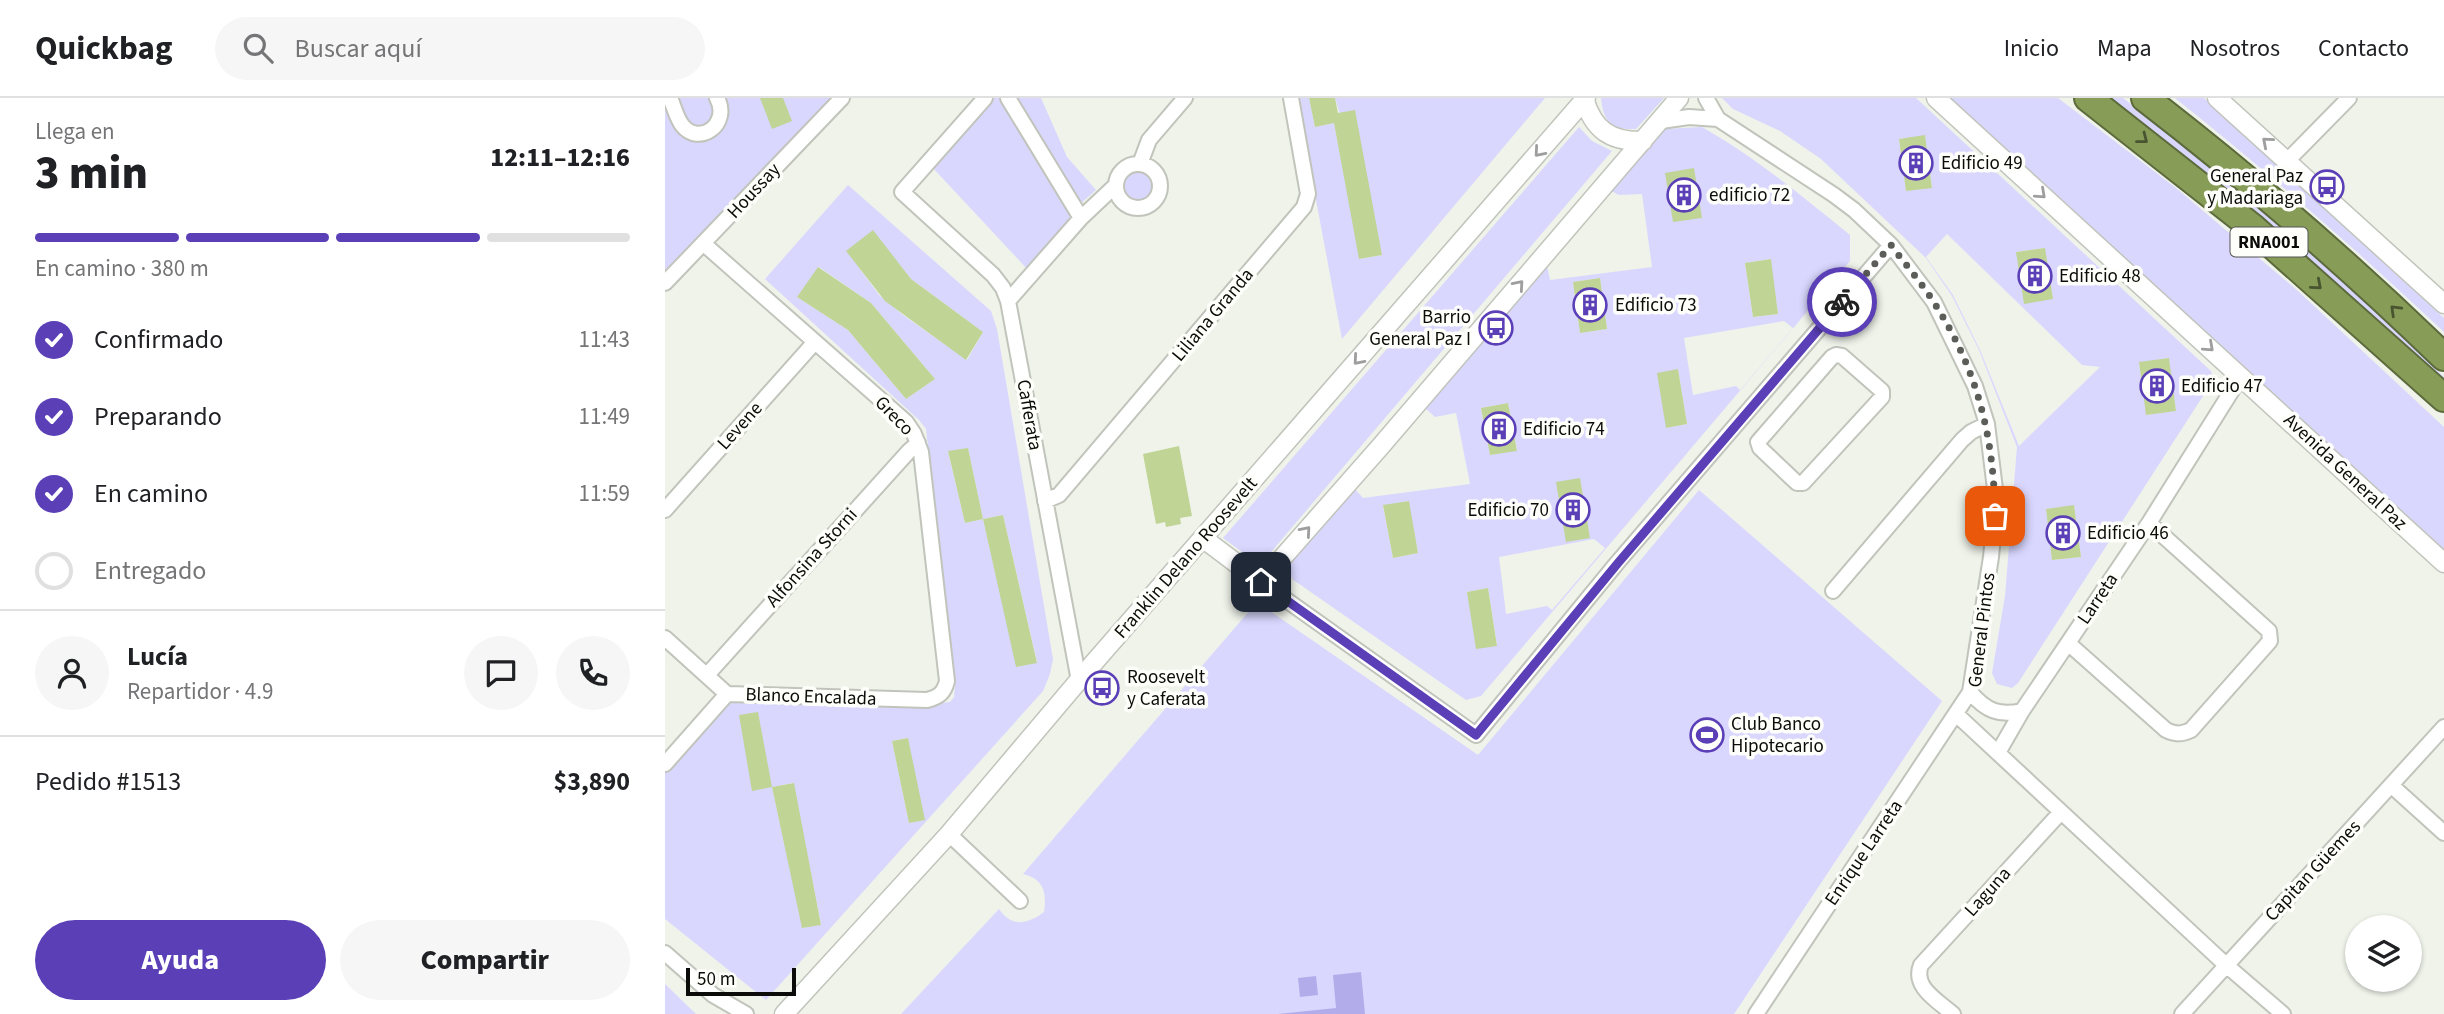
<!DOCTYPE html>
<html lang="es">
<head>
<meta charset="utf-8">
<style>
  body { margin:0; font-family:"Source Sans 3",sans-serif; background:#f6f6f6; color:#202124; height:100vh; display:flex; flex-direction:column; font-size:26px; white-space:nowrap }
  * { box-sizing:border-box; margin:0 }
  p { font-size:23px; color:#757577 }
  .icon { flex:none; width:38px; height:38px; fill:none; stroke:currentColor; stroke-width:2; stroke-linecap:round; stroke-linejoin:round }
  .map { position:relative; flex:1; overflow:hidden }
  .panel { display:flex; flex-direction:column; background:#fff; width:665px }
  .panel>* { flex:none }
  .controls { position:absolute; left:1680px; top:817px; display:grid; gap:14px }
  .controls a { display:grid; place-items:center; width:77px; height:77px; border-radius:50%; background:#fff; box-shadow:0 2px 5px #0004; font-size:35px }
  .scale { position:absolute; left:21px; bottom:18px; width:110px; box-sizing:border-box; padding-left:7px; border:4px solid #0b0c09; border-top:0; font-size:19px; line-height:24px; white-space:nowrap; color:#0b0c09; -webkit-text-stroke:5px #fefffb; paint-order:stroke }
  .pin { position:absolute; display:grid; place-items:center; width:60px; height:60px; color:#fff; margin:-30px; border-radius:14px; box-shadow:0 4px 10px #0006 }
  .courier { position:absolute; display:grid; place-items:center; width:70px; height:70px; margin:-35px; border:5px solid #5a3fb7; border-radius:50%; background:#fff; color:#222; box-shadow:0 2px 9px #0007 }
  .head em { font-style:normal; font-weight:800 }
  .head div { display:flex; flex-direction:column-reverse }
  .head { display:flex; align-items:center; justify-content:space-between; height:119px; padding:0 35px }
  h1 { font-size:46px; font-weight:800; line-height:52px }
  .bar { display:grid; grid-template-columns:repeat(4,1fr); gap:10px 7px; align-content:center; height:84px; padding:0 35px }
  .bar i { height:9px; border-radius:5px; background:#e0e0e0 }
  .bar .on { background:#5a3fb7 }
  .bar p { grid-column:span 4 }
  .line { display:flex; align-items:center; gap:18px; padding:0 35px; border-top:2px solid #e0e0e0 }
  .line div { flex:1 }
  .round { display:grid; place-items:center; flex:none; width:74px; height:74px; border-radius:37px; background:#f6f6f6 }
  ol { padding:0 35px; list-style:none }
  li { display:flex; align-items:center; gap:21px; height:77px }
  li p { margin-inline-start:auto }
  li .icon { padding:7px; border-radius:50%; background:#5a3fb7; color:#fff; stroke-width:4 }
  li:last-child { color:#757577 }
  li i { width:38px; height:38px; border:4px solid #e0e0e0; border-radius:50% }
  .primary-button { display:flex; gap:14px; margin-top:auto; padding:14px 35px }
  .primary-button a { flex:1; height:80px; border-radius:42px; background:#5a3fb7; color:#fff; font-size:28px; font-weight:800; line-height:80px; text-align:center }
  .primary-button a+a { background:#f6f6f6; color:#202124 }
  header { display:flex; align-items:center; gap:42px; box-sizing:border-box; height:98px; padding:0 35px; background:#fff; border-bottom:2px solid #e0e0e0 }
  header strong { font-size:33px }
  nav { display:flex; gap:38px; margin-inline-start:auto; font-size:24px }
  .search { width:490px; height:63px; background:#f6f6f6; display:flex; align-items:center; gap:18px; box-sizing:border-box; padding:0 24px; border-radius:38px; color:#757577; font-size:26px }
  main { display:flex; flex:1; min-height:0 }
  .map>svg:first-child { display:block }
</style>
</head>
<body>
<header>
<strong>Quickbag</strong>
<div class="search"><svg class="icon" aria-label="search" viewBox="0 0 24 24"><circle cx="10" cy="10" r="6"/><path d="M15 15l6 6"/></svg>Buscar aquí</div>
<nav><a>Inicio</a><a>Mapa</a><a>Nosotros</a><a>Contacto</a></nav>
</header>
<main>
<section class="panel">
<div class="head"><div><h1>3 min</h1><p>Llega en</p></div><em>12:11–12:16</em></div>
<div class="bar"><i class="on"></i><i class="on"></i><i class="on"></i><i></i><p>En camino · 380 m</p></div>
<ol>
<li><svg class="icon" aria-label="check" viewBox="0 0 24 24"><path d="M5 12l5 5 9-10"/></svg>Confirmado<p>11:43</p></li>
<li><svg class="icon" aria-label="check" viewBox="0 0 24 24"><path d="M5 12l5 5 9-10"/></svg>Preparando<p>11:49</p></li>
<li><svg class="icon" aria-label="check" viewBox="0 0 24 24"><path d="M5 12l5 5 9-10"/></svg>En camino<p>11:59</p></li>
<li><i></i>Entregado</li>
</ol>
<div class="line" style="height:126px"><a class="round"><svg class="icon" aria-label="person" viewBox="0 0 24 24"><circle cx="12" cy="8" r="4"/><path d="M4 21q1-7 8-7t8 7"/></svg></a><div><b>Lucía</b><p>Repartidor · 4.9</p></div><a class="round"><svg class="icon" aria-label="chat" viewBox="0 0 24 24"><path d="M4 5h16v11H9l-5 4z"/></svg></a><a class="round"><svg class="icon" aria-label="phone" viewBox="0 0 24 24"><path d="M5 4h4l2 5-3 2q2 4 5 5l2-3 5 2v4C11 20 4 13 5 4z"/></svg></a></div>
<div class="line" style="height:91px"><div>Pedido #1513</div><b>$3,890</b></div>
<div class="primary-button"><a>Ayuda</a><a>Compartir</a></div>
</section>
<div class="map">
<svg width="1779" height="916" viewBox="0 0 1779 916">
  <rect width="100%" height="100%" fill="#eff3ea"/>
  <!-- green -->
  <path fill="#d9d7fe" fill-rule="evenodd" d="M0 0H171L0 175Z
    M326 0H339L410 118 365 174 267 69Z
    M346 0H376L402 59 431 92 414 107Z
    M632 0H644L650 29 669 25 695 161 717 157 670 0H880L677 241Z
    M936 0H999L971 31C947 32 938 24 936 0Z
    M1057 0H1251L1546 273 1548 280 1538 298 1353 585 1347 590 1332 586 1327 575 1340 498 1352 349 1314 252 1287 198 1261 160 1156 61 1115 33 1068 11ZM1260 38 1267 89 1241 93 1234 41ZM1282 136 1417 267 1435 269 1354 348 1315 252 1288 197 1261 159ZM1379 150 1388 201 1351 154ZM1503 260 1511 312 1482 317 1474 265ZM1409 408 1416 459 1388 462 1381 411Z
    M1285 0H1393L1511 90 1633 193 1779 329V452Z
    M1443 0H1458C1571 86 1678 178 1779 279V282L1560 92Z
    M1510 0H1539L1779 220V234C1692 152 1603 74 1510 0Z
    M914 29 927 43 947 53 595 467 558 440Z
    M1037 29C1090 59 1138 99 1185 137V163L816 598 801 602 627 481 623 463 999 31ZM946 93 954 97 977 96 987 169 885 182 882 167ZM1105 161 1113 216 1088 219 1080 165ZM935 180 942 231 915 235 908 184ZM1119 223 1128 230 1075 292 1071 288 1028 297 1019 240ZM1013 271 1022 326 1001 330ZM843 305 852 352 825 357 816 310ZM759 309 770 319 791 315 805 386 698 400 689 390ZM743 403 753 455 728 460 718 408ZM929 441 940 450 887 512 882 508 841 516 834 459ZM823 490 832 547V548L802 494Z
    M455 88a18 18 0 1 1 36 0a18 18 0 1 1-36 0Z
    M183 87 326 213 332 231 388 561 385 576 378 593 101 902 0 821V670L64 600 268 606 285 604 289 599 290 588 261 331 254 322 100 181ZM208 133 246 181 318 234 302 262 238 217 214 197 182 153ZM154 169 206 205 270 281 241 301 183 232 132 199ZM303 350 318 421 300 425 283 354ZM338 417 372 564 352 569 318 421ZM242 640 259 722 244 725 227 643ZM128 685 156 826 138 830 107 689Z
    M1034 392 1277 603 1069 916H236L334 811C347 830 363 826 379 814 382 795 379 781 358 776L592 504 813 657Z
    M0 886 31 916H0Z"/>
  <!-- water -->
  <path fill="#b2adea" d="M696 874 700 916H613L671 910 668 877Z
    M651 878 653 897 635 899 633 880Z"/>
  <!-- building -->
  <path fill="#bfd495" d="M95 0H118L127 23 107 31Z
    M644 0H670L673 15 690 12 717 157 694 161 669 25 650 29Z
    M1260 37 1267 90 1241 93 1234 41Z
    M1029 70 1037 120 1008 124 1000 75Z
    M208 132 246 181 318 234 301 262 220 203 181 153Z
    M1380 150 1388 201 1359 206 1351 154Z
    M1106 161 1113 216 1088 219 1080 165Z
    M153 169 206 205 270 281 241 301 183 232 132 199Z
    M935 180 942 231 915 235 908 184Z
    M1504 260 1511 313 1481 317 1474 264Z
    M1013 271 1022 326 1001 330 992 275Z
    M843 305 852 353 825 357 816 310Z
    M514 348 527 418 515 420 516 426 501 429 500 424 491 426 478 356Z
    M303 350 318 421 300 425 283 353Z
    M915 380 925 440 901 444 891 384Z
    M744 403 753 455 728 460 718 407Z
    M1409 407 1416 459 1387 462 1381 411Z
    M338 417 372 565 351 569 318 421Z
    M823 490 832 548 811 551 802 494Z
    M93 614 107 689 87 693 74 617Z
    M243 640 260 722 244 725 227 643Z
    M129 685 156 827 137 830 107 689Z"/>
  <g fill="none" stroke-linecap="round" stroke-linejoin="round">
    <defs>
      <path id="minor" d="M5 0C9 8 11 19 17 27 34 49 66 26 52 0
        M320 0 237 94 328 177 338 190 343 203 414 583
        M343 0 416 120
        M1041 0 1053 21 1169 97 1189 112 1226 147 1269 204 1310 288 1322 326 1330 391V417L1326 459 1305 594 1091 916
        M996 23 1024 19 1053 21
        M1623 62 1684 0
        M475 66 484 42 520 0
        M451 88a22 22 0 1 1 44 0a22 22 0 1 1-44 0Z
        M0 185 177 0
        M343 203 416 120 451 87
        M1171 257 1177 258 1217 293V299L1138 385H1132L1095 350 1093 344 1167 259Z
        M380 403 394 397 639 109 643 96 626 0
        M0 412 149 245
        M596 484 811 637 952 465 1226 147
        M1168 493 1297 342 1306 334 1322 326
        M0 540 62 596 262 602C274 599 279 595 282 583L256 354 249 336 241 324 39 146
        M1403 545 1501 632C1511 637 1517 636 1526 632L1605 543 1604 533 1484 425
        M42 577 244 353 253 345
        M1305 594C1321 613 1334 618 1357 613
        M1292 617 1561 867 1618 916
        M1334 653 1357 613 1484 425 1576 278
        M0 666 62 596
        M1727 688 1779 735
        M284 736 355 803
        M0 855 48 897 81 916
        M1288 916C1273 903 1247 889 1256 867L1396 714
        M1517 916 1779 629"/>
      <path id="tertiary" d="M919 0C928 32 946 44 978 43
        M1271 0 1779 465
        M1552 0 1779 206
        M539 441 596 484 715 349 1014 0
        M119 916 284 736 426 568 921 0"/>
      <path id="motorway" d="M1423 0 1587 129 1779 300
        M1480 0C1585 81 1684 167 1779 259"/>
    </defs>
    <!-- minor casing -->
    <use href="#minor" stroke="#c1c4bb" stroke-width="18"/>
    <!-- tertiary casing -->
    <use href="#tertiary" stroke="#c1c4bb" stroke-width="21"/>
    <!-- motorway casing -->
    <use href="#motorway" stroke="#5c6a3c" stroke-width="30"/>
    <!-- minor -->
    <use href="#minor" stroke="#fff" stroke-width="14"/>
    <!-- tertiary -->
    <use href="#tertiary" stroke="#fff" stroke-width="18"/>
    <!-- motorway -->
    <use href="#motorway" stroke="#879d57" stroke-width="26"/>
  </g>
  <!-- one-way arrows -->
  <defs><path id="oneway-chevron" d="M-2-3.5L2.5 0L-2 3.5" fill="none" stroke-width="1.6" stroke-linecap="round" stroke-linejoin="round" transform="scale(1.75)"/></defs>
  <g stroke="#495430">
    <use href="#oneway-chevron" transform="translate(1478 41) rotate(38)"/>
    <use href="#oneway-chevron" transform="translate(1652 187) rotate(41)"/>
    <use href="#oneway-chevron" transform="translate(1730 212) rotate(-136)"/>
  </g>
  <g stroke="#9d9e9d">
    <use href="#oneway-chevron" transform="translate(1602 44) rotate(-139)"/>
    <use href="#oneway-chevron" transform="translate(874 54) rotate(131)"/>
    <use href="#oneway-chevron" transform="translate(1376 96) rotate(42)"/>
    <use href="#oneway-chevron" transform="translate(854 187) rotate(-49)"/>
    <use href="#oneway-chevron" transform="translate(1544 249) rotate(42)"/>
    <use href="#oneway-chevron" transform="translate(693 262) rotate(131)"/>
    <use href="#oneway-chevron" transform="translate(641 433) rotate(-49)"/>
  </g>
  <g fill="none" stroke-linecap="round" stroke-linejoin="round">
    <!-- done -->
    <path stroke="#5b5d58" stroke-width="7" stroke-dasharray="0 12.6" d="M1177 204 1226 147C1240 166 1256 184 1268 203 1312 270 1329 338 1330 418"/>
    <!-- route -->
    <path stroke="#5a3fb7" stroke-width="9" d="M596 484 811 637 953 465 1177 204"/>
  </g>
  <!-- icons -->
  <defs>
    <symbol id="building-ring" viewBox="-11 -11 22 22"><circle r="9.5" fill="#fefffb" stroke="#5a3fb7" stroke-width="1.5"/><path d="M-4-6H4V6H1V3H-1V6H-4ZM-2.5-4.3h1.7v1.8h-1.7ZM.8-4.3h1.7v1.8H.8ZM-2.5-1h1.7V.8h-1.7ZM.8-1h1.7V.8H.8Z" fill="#5a3fb7"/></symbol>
    <symbol id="bus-ring" viewBox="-11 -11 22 22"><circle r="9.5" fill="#fefffb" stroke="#5a3fb7" stroke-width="1.5"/><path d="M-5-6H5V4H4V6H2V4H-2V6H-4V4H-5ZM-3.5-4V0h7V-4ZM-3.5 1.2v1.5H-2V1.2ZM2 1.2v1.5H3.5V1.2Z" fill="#5a3fb7"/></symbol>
    <symbol id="stadium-ring" viewBox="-11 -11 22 22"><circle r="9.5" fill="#fefffb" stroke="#5a3fb7" stroke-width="1.5"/><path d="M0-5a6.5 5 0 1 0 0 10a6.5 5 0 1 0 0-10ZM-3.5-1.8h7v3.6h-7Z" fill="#5a3fb7"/></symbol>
  </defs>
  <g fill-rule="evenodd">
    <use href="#building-ring" x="1232" y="46" width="38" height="38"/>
    <use href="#bus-ring" x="1643" y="70" width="38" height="38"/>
    <use href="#building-ring" x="1000" y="78" width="38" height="38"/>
    <use href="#building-ring" x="1351" y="159" width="38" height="38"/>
    <use href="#building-ring" x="906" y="188" width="38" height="38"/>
    <use href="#bus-ring" x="812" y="211" width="38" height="38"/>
    <use href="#building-ring" x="1473" y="269" width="38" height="38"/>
    <use href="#building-ring" x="815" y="312" width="38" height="38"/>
    <use href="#building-ring" x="889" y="393" width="38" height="38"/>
    <use href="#building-ring" x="1379" y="416" width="38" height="38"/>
    <use href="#bus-ring" x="418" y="571" width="38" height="38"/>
    <use href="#stadium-ring" x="1023" y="618" width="38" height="38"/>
  </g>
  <g text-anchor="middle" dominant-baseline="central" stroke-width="7" stroke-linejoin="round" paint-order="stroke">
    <!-- shield labels -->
    <rect fill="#fefffb" stroke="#545552" stroke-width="2" x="1565.5" y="129.5" width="77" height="29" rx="5"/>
    <g font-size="18" font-weight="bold" fill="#0b0c09">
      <text x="1604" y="144">RNA001</text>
    </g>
    <!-- poi labels -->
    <g font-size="19" fill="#0b0c09" stroke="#fefffb" text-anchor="start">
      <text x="1276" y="65">Edificio 49</text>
      <text x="1638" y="78" text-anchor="end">General Paz<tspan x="1638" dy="22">y Madariaga</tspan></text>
      <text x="1044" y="97">edificio 72</text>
      <text x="1394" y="178">Edificio 48</text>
      <text x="950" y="207">Edificio 73</text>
      <text x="806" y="219" text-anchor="end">Barrio<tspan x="806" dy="22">General Paz I</tspan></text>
      <text x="1516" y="288">Edificio 47</text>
      <text x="858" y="331">Edificio 74</text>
      <text x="884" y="412" text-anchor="end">Edificio 70</text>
      <text x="1422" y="435">Edificio 46</text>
      <text x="462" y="579">Roosevelt<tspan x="462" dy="22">y Caferata</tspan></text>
      <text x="1066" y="626">Club Banco<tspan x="1066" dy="22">Hipotecario</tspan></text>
    </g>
    <!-- street labels -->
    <g font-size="19" fill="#0b0c09" stroke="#fefffb">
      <text transform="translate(89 93) rotate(-47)">Houssay</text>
      <text transform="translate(548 217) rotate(-50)">Liliana Granda</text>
      <text transform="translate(364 317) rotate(80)">Cafferata</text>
      <text transform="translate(229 318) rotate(46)">Greco</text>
      <text transform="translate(75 328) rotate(-48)">Levene</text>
      <text transform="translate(1680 374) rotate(43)">Avenida General Paz</text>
      <text transform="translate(147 460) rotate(-48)">Alfonsina Storni</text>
      <text transform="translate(521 460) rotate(-49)">Franklin Delano Roosevelt</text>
      <text transform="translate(1433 501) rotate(-56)">Larreta</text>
      <text transform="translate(1317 532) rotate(-83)">General Pintos</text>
      <text transform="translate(146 599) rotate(2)">Blanco Encalada</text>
      <text transform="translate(1199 755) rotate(-56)">Enrique Larreta</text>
      <text transform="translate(1648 773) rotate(-47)">Capitan Güemes</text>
      <text transform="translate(1323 794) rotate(-48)">Laguna</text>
    </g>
  </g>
</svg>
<div class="controls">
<a><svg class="icon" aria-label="layers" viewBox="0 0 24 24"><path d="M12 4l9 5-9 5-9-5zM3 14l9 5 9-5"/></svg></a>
</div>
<div class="scale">50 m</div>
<div class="pin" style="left:1330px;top:418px;background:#ea580c"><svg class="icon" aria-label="bag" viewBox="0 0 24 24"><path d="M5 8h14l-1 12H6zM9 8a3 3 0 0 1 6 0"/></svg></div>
<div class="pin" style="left:596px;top:484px;background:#1f2937"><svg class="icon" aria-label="home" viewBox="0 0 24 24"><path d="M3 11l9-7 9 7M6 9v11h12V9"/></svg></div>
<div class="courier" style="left:1177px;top:204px"><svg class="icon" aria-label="bike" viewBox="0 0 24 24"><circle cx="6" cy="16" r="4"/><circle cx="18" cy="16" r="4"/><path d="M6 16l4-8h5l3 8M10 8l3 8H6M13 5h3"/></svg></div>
</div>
</main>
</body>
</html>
